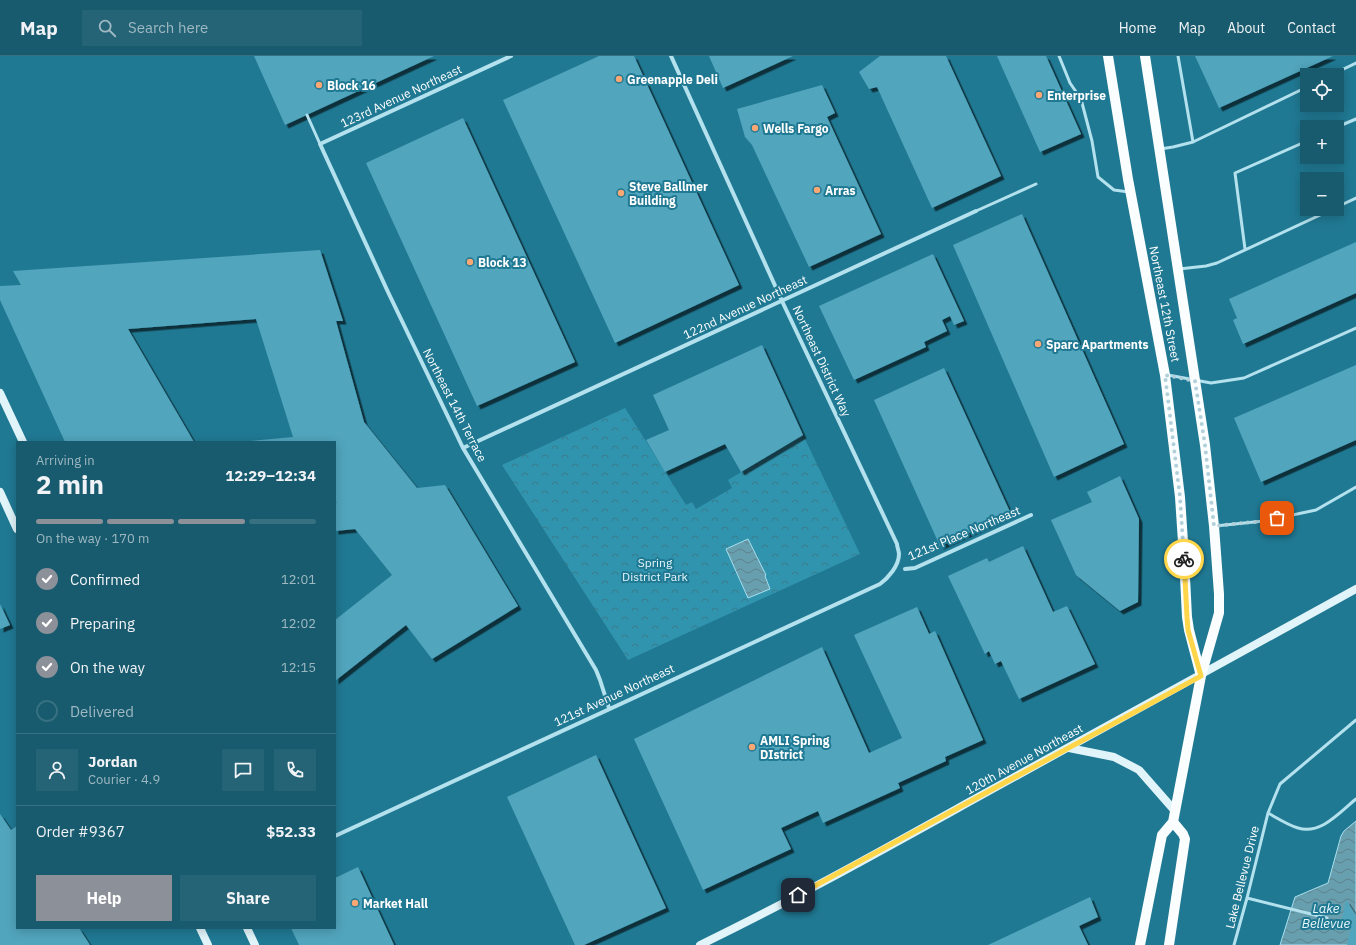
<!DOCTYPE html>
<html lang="en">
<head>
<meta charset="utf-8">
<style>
  body { margin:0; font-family:"IBM Plex Sans",sans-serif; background:#256476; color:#f1f3f6; height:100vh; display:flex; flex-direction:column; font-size:15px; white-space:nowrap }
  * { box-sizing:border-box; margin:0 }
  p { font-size:13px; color:#9fb9c2 }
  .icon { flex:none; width:22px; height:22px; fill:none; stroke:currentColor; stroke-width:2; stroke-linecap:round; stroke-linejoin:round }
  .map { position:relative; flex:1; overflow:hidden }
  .details { position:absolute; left:16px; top:385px; width:320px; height:488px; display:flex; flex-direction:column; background:#185b6e; border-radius:0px; box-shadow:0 2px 10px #0003 }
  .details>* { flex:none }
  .tools { position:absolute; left:1300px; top:12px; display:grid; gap:8px }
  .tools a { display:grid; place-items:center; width:44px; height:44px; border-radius:0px; background:#185b6e; box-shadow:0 2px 10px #0003; font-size:20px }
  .pin { position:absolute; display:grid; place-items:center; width:34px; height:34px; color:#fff; margin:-17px; border-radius:8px; box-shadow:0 2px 6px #0006 }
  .courier { position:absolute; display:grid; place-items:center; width:40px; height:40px; margin:-20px; border:3px solid #ffd54a; border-radius:50%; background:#fff; color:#222; box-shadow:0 1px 5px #0007 }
  .headline em { font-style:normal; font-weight:700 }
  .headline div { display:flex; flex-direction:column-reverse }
  .headline { display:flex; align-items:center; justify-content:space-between; height:68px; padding:0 20px }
  h1 { font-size:26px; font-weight:700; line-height:30px }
  .bar { display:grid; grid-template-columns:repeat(4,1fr); gap:6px 4px; align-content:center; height:48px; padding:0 20px }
  .bar i { height:5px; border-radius:3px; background:#367081 }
  .bar .on { background:#8c9099 }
  .bar p { grid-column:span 4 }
  .line { display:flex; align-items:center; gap:10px; padding:0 20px; border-top:1px solid #367081 }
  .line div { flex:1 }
  .round { display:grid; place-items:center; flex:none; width:42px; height:42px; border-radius:0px; background:#256476 }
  ol { padding:0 20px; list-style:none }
  li { display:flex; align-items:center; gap:12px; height:44px }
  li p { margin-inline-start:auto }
  li .icon { padding:4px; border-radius:50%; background:#8c9099; color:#fff; stroke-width:4 }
  li:last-child { color:#9fb9c2 }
  li i { width:22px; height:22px; border:2px solid #367081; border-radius:50% }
  .button { display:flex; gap:8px; margin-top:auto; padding:8px 20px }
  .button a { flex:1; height:46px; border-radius:0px; background:#8c9099; color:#fff; font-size:16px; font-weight:700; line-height:46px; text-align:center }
  .button a+a { background:#256476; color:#f1f3f6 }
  header { display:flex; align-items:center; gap:24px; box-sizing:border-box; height:56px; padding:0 20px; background:#185b6e; border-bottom:1px solid #367081 }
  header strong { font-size:19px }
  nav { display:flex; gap:22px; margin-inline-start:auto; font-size:14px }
  .search { width:280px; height:36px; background:#256476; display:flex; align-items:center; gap:10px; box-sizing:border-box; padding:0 14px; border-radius:0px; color:#9fb9c2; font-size:15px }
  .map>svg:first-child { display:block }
</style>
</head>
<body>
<header>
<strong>Map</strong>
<div class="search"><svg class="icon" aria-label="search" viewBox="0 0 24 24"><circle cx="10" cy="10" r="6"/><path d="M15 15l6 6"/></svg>Search here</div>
<nav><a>Home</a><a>Map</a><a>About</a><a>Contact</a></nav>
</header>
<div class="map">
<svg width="1356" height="889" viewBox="0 0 1356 889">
  <defs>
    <pattern id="park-crowns" width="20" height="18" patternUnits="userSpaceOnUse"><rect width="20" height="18" fill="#3194af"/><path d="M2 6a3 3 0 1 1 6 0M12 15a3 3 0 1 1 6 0" fill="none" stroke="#3a7b8c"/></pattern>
    <pattern id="water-waves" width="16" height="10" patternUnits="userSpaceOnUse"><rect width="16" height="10" fill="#679faf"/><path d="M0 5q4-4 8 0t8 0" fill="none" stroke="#5e828c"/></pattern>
    <filter id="shadow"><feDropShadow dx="3.5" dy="3.5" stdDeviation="0" flood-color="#0009"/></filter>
  </defs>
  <rect width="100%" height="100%" fill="#207993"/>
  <!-- park -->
  <path fill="url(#park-crowns)" d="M625 352 686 449 692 446 696 453 732 432 728 424 803 379 860 498 628 604 502 409Z"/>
  <!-- water -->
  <path fill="url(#water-waves)" stroke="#a7e0ef" d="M748 483 766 519 765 520 770 533 748 542 726 493Z
    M1356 765V889H1280L1295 841 1328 827 1341 780 1344 775Z"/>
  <!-- building -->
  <path fill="#51a5bd" filter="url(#shadow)" d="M254 0H434L285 69Z
    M599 0H634L739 229 615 287 503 44Z
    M709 0H793L723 32Z
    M880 0H946L1001 120 932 152 877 31 869 33 859 16Z
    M997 0H1046L1081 78 1040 96Z
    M1195 0H1333L1219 52Z
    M822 29 835 57 827 61 881 178 809 211 752 89 745 81 737 53Z
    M463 62 575 306 477 350 366 107Z
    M1022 158 1124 388 1054 421 953 189Z
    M1356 186V237L1243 288 1233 264 1237 262 1229 243Z
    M320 194 343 265H336L364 366 417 432 445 429 518 550 432 603 406 569 335 625V564L392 519 355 473 335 475V447H337L335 445V386H251L250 385 293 381 256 263 128 273 194 386H65L0 244V230L21 229 13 215Z
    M933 198 964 265 954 269 950 260 942 264 947 275 924 286 926 291 854 324 819 250Z
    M762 289 803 379 741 416 725 388 665 416 646 384 669 374 653 339Z
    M1356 309V384L1261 426 1234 362Z
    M944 312 1011 458 940 490 874 344Z
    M1120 420 1139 463 1138 546 1120 555 1076 519 1051 464 1092 446 1087 436Z
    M1023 490 1053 556 1067 550 1095 608 1019 643 1001 605 995 608 989 595 985 598 948 520 987 502 989 506Z
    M0 548 10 569 0 573Z
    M917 551 929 578 935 575 983 684 945 701 946 705 898 727 900 732 823 767 818 755 781 772 791 793 703 834 634 683 822 591 869 697 902 682 854 579Z
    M596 699 666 852 584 889H575L507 741Z
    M0 758 11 774 17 770V872H79L90 889H0Z
    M358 811 394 889H299L291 872H335V822Z
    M1090 841 1098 861 1079 870 1088 889H988Z
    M1346 844 1356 859V889H1347L1352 865 1342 863Z"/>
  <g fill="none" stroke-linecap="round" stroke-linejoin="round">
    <!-- lane -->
    <path stroke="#b3e1ee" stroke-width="3" d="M1059 0 1070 27 1081 43 1092 85 1098 121 1114 134 1129 136
      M1178 0 1193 86
      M1331 19 1356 7
      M307 59 320 88
      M1337 71 1356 63
      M1160 93 1173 91 1193 86 1307 31
      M1337 151 1356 142
      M976 155 1036 128
      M1245 193 1235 117 1307 85
      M1179 213 1206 210 1217 207 1333 153
      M1168 319 1211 327 1244 322 1356 272
      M1215 470 1264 465 1316 454 1356 431
      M1268 757C1277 762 1288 769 1298 772 1321 779 1340 756 1356 743
      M1247 842 1327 862
      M1234 889 1247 842 1268 757 1280 728 1356 664"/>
    <!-- street -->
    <path stroke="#b3e1ee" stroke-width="4" d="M511 0 320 88 388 236 463 392 596 614 600 624 609 652
      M463 392 976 155
      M905 513 915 512 1031 459
      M335 780 880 528C888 522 899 510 899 498 899 495 897 491 897 488L782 245 671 0"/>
    <!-- secondary -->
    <path stroke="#e0f4fa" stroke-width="8" d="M0 337 23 386
      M0 436 17 473
      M1069 692 1114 701 1139 714 1175 755
      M200 872 208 889
      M247 872 255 889
      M700 889C795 843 886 792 978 741 1104 672 1230 603 1356 533"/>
    <!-- primary -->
    <path stroke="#fafeff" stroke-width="10" d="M1108 0 1128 123 1165 319 1180 441 1184 501 1187 561 1189 574 1201 620
      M1140 889 1162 779 1173 766 1201 620 1219 557V538L1214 470 1205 389 1145 0
      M1169 889 1185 783 1183 778 1173 766"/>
  </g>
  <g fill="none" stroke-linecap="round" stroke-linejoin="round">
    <!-- done -->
    <path stroke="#b1d0d9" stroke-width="4" stroke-dasharray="0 7.2" d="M1184 503 1180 441 1165 319 1195 325 1205 389 1214 470 1264 465 1277 462"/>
    <!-- route -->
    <path stroke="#ffd54a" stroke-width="5" d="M798 839 1201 620 1188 574 1187 561 1184 503"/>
  </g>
  <!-- markers -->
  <g fill="#faa774" stroke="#207993" stroke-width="1.5">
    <circle cx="619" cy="23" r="4"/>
    <circle cx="319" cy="29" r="4"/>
    <circle cx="1039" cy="39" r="4"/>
    <circle cx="755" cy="72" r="4"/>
    <circle cx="817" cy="134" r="4"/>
    <circle cx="621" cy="137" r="4"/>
    <circle cx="470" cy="206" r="4"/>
    <circle cx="1038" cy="288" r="4"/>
    <circle cx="752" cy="691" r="4"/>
    <circle cx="355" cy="847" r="4"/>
  </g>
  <g text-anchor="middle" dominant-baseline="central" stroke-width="4" stroke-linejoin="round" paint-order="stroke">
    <!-- poi labels -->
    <g font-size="12" font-weight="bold" fill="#fff" stroke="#207993" text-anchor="start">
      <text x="627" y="23">Greenapple Deli</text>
      <text x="327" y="29">Block 16</text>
      <text x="1047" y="39">Enterprise</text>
      <text x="763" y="72">Wells Fargo</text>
      <text x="629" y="130">Steve Ballmer<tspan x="629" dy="14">Building</tspan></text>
      <text x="825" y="134">Arras</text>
      <text x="478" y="206">Block 13</text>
      <text x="1046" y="288">Sparc Apartments</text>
      <text x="760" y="684">AMLI Spring<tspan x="760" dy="14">DIstrict</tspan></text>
      <text x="363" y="847">Market Hall</text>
    </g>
    <!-- street labels -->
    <g font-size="12" fill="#fff" stroke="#207993">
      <text transform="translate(401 40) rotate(-25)">123rd Avenue Northeast</text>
      <text transform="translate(1165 248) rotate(79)">Northeast 12th Street</text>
      <text transform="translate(745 251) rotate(-25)">122nd Avenue Northeast</text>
      <text transform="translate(822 305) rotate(65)">Northeast District Way</text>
      <text transform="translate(455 349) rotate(63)">Northeast 14th Terrace</text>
      <text transform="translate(964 477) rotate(-23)">121st Place Northeast</text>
      <text transform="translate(614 639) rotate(-25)">121st Avenue Northeast</text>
      <text transform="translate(1024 703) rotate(-29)">120th Avenue Northeast</text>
      <text transform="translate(1242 821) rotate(-76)">Lake Bellevue Drive</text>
    </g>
    <!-- park labels -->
    <g font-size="12" fill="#e4f7fc" stroke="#207993">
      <text x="655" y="506">Spring<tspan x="655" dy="14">District Park</tspan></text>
    </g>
    <!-- water labels -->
    <g font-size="13" font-style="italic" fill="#e9f7fb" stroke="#207993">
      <text x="1326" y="852">Lake<tspan x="1326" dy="15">Bellevue</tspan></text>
    </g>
  </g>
</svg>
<div class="tools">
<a><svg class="icon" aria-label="locate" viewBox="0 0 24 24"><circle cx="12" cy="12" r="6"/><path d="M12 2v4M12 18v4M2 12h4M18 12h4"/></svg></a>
<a>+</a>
<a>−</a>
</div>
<div class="pin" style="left:1277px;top:462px;background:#ea580c"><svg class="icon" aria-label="bag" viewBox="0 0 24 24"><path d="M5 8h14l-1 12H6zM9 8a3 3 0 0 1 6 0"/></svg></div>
<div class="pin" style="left:798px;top:839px;background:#1f2937"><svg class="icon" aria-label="home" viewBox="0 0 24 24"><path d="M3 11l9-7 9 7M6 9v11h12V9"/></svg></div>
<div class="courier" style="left:1184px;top:503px"><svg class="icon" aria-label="bike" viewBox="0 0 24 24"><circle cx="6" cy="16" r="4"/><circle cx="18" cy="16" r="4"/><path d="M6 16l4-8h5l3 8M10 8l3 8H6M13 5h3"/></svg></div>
<section class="details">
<div class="headline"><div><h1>2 min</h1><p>Arriving in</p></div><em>12:29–12:34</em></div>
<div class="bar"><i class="on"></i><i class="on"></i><i class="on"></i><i></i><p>On the way · 170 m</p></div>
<ol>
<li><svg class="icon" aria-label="check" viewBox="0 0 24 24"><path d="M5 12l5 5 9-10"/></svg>Confirmed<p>12:01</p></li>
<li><svg class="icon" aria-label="check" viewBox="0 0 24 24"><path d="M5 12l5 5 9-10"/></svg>Preparing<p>12:02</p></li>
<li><svg class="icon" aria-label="check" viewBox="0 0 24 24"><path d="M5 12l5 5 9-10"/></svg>On the way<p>12:15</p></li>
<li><i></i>Delivered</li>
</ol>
<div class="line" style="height:72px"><a class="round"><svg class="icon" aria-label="person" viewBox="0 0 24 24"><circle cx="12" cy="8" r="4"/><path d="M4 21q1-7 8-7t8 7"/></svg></a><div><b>Jordan</b><p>Courier · 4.9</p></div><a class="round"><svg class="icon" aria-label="chat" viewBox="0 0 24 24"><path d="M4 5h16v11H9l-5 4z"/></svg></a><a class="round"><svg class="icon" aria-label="phone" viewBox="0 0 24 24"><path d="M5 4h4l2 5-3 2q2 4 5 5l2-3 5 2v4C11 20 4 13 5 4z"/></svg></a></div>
<div class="line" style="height:52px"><div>Order #9367</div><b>$52.33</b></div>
<div class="button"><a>Help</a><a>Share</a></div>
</section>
</div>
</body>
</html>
